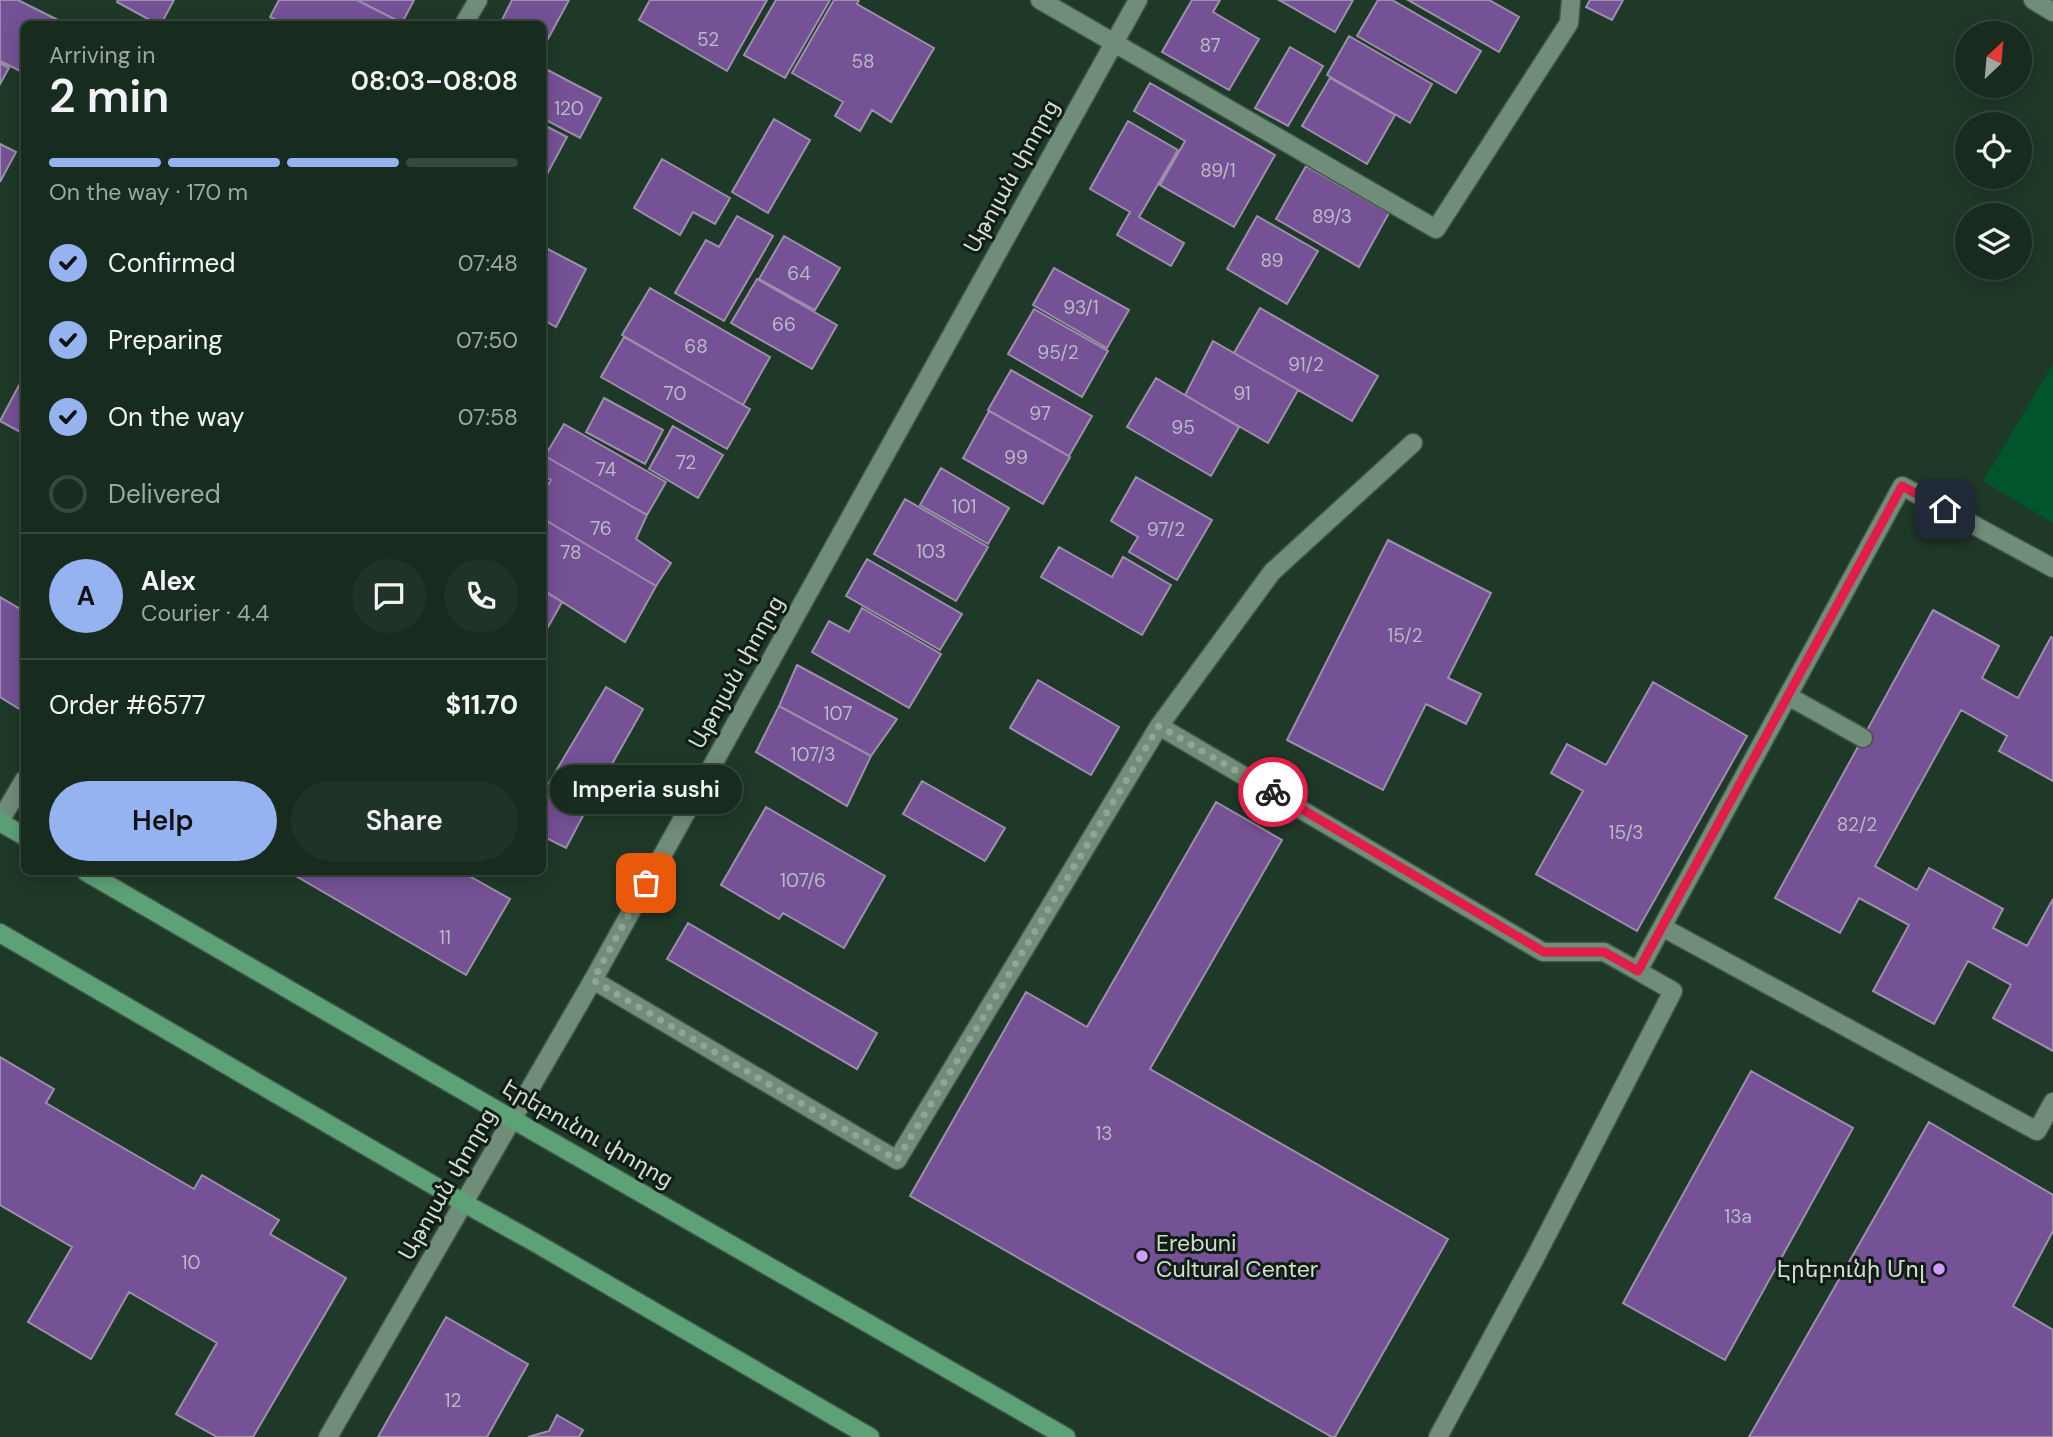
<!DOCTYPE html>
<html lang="en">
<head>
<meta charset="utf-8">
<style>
  body { margin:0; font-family:"DM Sans","Noto Sans Armenian",sans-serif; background:#203327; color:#f1f3f6; height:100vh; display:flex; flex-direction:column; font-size:26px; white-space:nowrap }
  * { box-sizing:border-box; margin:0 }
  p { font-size:23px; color:#9ea7a4 }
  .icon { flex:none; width:38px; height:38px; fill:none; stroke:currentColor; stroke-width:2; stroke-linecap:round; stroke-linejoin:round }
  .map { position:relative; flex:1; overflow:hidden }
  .panel { position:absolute; left:21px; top:21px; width:525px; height:854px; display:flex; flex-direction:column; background:#172b1e; border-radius:10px; box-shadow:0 4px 18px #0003,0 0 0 2px #36473c }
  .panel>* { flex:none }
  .needle { width:46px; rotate:26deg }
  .buttons { position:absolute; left:1955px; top:21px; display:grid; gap:14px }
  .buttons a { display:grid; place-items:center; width:77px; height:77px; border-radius:50%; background:#172b1e; box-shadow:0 4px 18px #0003,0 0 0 2px #36473c; font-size:35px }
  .pin { position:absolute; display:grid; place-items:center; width:60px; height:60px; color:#fff; margin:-30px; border-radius:14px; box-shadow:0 4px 10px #0006 }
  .courier { position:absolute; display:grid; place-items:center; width:70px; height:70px; margin:-35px; border:5px solid #e11d48; border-radius:50%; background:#fff; color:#222; box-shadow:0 2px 9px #0007 }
  .bubble { position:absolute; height:49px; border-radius:24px; background:#172b1e; box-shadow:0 4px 18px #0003,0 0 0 2px #36473c; font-size:23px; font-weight:600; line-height:49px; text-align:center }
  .headline em { font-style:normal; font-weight:600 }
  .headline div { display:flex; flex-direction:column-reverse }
  .headline { display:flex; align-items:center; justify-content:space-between; height:119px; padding:0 28px }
  h1 { font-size:46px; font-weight:600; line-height:52px }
  .bar { display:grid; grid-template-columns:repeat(4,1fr); gap:10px 7px; align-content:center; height:84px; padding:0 28px }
  .bar i { height:9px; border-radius:5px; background:#36473c }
  .bar .current { background:#95b2f1 }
  .bar p { grid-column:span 4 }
  .line { display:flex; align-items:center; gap:18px; padding:0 28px; border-top:2px solid #36473c }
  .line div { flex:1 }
  .round { display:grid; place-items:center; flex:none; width:74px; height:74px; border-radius:37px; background:#203327 }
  ol { padding:0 28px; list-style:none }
  li { display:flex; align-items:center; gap:21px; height:77px }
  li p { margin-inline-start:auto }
  li .icon { padding:7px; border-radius:50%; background:#95b2f1; color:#111; stroke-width:4 }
  li:last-child { color:#9ea7a4 }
  li i { width:38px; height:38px; border:4px solid #36473c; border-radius:50% }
  .primary-button { display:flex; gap:14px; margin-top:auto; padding:14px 28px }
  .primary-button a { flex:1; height:80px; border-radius:42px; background:#95b2f1; color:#111; font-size:28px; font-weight:600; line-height:80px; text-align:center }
  .primary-button a+a { background:#203327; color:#f1f3f6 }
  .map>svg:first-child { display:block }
</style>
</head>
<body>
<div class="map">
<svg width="2053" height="1437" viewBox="0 0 2053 1437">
  <rect width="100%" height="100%" fill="#1f3928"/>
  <!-- green -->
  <path fill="#00552c" d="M2053 364V523L1983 481Z"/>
  <!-- building -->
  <path fill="#755195" stroke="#9d8fab" stroke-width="2" d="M0 0H18L66 24H24V73L0 61Z
    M118 0H174L161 24H157L117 2Z
    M279 0H357L402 23 401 24H284L270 17Z
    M357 0H414L402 23Z
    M512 0H569L542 50V24H500Z
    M650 0H767L727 71 639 20Z
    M776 0H830L785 78 744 55Z
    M834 0H859L857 4 934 48 891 122 872 110 860 131 835 116 843 102 792 73Z
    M1192 0H1220L1213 12 1259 39 1229 90 1162 52Z
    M1279 0H1353L1335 32Z
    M1378 0H1392L1481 51 1456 93 1357 36Z
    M1408 0H1489L1519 17 1499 52Z
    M1590 0H1623L1612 20 1586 7Z
    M1349 36 1432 84 1410 123 1327 75Z
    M1290 47 1323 66 1288 126 1255 108Z
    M0 63 9 68 0 84Z
    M542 67 601 98 580 138 542 118Z
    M1330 78 1395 115 1367 164 1302 126Z
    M1150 83 1275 155 1234 227 1160 185 1185 141 1134 111Z
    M774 119 810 140 768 213 732 192Z
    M1128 121 1178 150 1139 217 1184 243 1171 266 1117 235 1130 212 1090 189Z
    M542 124 567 137 545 178 542 177Z
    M0 144 16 152 0 182Z
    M662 159 730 198 715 224 693 212 680 235 634 208Z
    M1306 166 1389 213 1359 267 1276 219Z
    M737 216 773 236 724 321 675 293 706 240 719 247Z
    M1257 216 1318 251 1287 304 1227 269Z
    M784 236 840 268 815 310 759 279Z
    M542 246 586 269 556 327 542 319Z
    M1054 268 1129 310 1107 348 1033 305Z
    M757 279 837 325 812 369 731 323Z
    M650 288 770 357 743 405 622 335Z
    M1260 308 1378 376 1352 421 1234 353Z
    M1034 309 1108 351 1082 397 1008 354Z
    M624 337 750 409 727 449 601 377Z
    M1213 341 1298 390 1268 443 1185 395Z
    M1011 370 1092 416 1069 456 988 410Z
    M24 376V434L0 421Z
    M1156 378 1239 427 1211 476 1127 427Z
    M604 398 663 430 645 464 586 432Z
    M989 411 1070 457 1043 504 963 458Z
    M564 424 666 482 647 515 545 456Z
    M673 426 723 455 698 498 649 469Z
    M545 456 647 515 636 539 671 563 656 586 542 518V494L551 480 542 475Z
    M941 468 1009 508 988 544 920 505Z
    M1136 477 1212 520 1177 580 1129 552 1138 537 1111 521Z
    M905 499 988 547 956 601 874 554Z
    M542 518 656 586 625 642 542 589Z
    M1388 540 1491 593 1448 678 1481 694 1466 724 1426 704 1383 790 1287 740Z
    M1059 547 1112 577 1123 557 1171 585 1142 635 1041 577Z
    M867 559 962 614 940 650 846 596Z
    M542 590 562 602 542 638Z
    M0 597 24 611V704L21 710 0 697Z
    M862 608 941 654 909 708 812 652 829 621 849 632Z
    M1933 610 1999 646 1982 678 2018 698 2051 637 2053 638V781L1999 751 2007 736 1961 710 1875 866 1917 890 1929 868 2003 909 1993 928 2027 946 2053 899V1051L1993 1018 2011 985 1968 961 1934 1024 1873 991 1909 925 1859 898 1840 933 1775 898Z
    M797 665 897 719 871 756 779 706Z
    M1038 680 1119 727 1091 775 1010 728Z
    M1653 682 1747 736 1637 931 1536 874 1583 791 1551 773 1567 744 1606 765Z
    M606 687 643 709 585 812 544 791Z
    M779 706 871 756 847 806 756 752Z
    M922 781 1005 828 985 861 903 814Z
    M544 791 585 812 566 848 542 836V794Z
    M1216 802 1282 840 1150 1069 1448 1239 1335 1437H1332L910 1196 1026 992 1087 1027Z
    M766 807 885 876 844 948 783 913 779 919 721 885Z
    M289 872H462L510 899 466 975Z
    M688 923 877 1033 857 1069 667 959Z
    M0 1057 54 1089 46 1103 194 1189 202 1175 279 1220 270 1234 346 1278 253 1437H217L176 1414 217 1343 129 1292 91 1359 28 1322 72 1247 0 1205Z
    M1751 1071 1853 1128 1725 1360 1623 1303Z
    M1929 1122 2053 1195V1231L2013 1306 2053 1330V1437H1749Z
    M446 1317 528 1364 487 1437H378Z
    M557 1415 583 1430 579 1437H528L549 1431Z"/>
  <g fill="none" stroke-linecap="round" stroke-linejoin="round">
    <defs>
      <path id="lane" d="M2053 568 1902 486 1662 927 2037 1131 2053 1102
        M1788 696 1863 738
        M1159 726 1543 952H1604L1638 971
        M593 980 897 1160 1159 726 1272 572 1413 443
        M1438 1437 1535 1258 1673 991 1638 971 1662 927"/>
      <path id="street" d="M1040 0 1436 229 1569 23 1571 0
        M2033 0 2053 12
        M464 24 478 0
        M0 821 24 780"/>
      <path id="secondary" d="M328 1437 593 980 1138 0"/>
      <path id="primary" d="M0 822 24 836
        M86 872 512 1119 1066 1437
        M0 933 464 1203 534 1242 870 1437"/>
    </defs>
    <!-- lane casing -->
    <use href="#lane" stroke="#3e5547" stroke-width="21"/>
    <!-- street casing -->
    <use href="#street" stroke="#3e5547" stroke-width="21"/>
    <!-- secondary casing -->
    <use href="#secondary" stroke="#3e5547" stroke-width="21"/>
    <!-- primary casing -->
    <use href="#primary" stroke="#3e5547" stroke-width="21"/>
    <!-- lane -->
    <use href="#lane" stroke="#708d79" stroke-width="18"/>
    <!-- street -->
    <use href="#street" stroke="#708d79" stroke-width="18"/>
    <!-- secondary -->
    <use href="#secondary" stroke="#708d79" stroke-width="18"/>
    <!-- primary -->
    <use href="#primary" stroke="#5da177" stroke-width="18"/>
  </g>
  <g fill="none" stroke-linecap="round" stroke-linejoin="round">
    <!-- done -->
    <path stroke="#91a497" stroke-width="7" stroke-dasharray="0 12.6" d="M646 883 593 980 897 1160 1159 726 1273 792"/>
    <!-- route -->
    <path stroke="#e11d48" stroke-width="9" d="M1273 792 1544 952H1604L1638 971 1902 486 1945 509"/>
  </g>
  <!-- markers -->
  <g fill="#d09dfe" stroke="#121d15" stroke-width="2.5">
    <circle cx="1142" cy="1256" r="7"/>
    <circle cx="1939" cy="1269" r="7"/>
  </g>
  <g text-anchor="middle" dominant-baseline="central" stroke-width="6" stroke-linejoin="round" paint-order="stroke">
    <!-- number labels -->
    <g font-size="19" fill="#b8bbc4">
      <text x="708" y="39">52</text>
      <text x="1210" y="45">87</text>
      <text x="863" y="61">58</text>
      <text x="569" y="108">120</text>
      <text x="1218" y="170">89/1</text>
      <text x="1332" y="216">89/3</text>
      <text x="1272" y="260">89</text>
      <text x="799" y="273">64</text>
      <text x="1081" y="307">93/1</text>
      <text x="784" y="324">66</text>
      <text x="696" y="346">68</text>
      <text x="1058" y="352">95/2</text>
      <text x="1306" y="364">91/2</text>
      <text x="675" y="393">70</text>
      <text x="1242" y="393">91</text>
      <text x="1040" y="413">97</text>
      <text x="1183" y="427">95</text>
      <text x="1016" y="457">99</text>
      <text x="686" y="462">72</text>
      <text x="606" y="469">74</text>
      <text x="964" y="506">101</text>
      <text x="601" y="528">76</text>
      <text x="1166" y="529">97/2</text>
      <text x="931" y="551">103</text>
      <text x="571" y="552">78</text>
      <text x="1405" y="635">15/2</text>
      <text x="838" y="713">107</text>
      <text x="813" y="754">107/3</text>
      <text x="1857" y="824">82/2</text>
      <text x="1626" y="832">15/3</text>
      <text x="803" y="880">107/6</text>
      <text x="445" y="937">11</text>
      <text x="1104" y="1133">13</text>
      <text x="1738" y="1216">13a</text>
      <text x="191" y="1262">10</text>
      <text x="453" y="1400">12</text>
    </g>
    <!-- street labels -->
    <g font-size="23" fill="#cfded3" stroke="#121d15">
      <text transform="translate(1011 176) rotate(-61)">Աթոյան փողոց</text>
      <text transform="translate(736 672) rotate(-61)">Աթոյան փողոց</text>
      <text transform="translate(588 1133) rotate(30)">Էրեբունու փողոց</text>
      <text transform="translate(447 1184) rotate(-60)">Աթոյան փողոց</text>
    </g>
    <!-- poi labels -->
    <g font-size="23" fill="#cfded3" stroke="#121d15" text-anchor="start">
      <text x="1156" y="1243">Erebuni<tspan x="1156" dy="26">Cultural Center</tspan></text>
      <text x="1925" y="1269" text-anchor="end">Էրեբունի Մոլ</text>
    </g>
  </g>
</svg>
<div class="buttons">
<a><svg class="needle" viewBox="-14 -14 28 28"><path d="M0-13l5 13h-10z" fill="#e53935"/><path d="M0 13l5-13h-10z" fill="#9ea7a4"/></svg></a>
<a><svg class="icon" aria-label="locate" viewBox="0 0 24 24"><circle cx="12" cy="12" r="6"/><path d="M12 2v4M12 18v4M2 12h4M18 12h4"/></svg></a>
<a><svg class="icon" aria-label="layers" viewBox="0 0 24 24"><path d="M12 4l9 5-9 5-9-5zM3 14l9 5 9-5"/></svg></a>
</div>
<div class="pin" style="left:646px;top:883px;background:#ea580c"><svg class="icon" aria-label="bag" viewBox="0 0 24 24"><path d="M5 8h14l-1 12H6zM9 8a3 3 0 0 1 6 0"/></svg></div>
<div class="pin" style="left:1945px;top:509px;background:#1f2937"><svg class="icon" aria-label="home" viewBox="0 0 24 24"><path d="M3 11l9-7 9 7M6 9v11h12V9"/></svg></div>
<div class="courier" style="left:1273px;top:792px"><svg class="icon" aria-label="bike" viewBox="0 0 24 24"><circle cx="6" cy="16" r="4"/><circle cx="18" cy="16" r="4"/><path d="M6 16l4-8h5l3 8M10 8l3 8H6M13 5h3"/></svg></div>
<div class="bubble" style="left:550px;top:765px;width:192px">Imperia sushi</div>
<section class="panel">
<div class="headline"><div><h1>2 min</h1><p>Arriving in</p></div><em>08:03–08:08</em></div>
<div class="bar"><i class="current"></i><i class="current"></i><i class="current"></i><i></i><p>On the way · 170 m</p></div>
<ol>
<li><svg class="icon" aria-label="check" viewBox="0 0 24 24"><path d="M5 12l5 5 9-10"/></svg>Confirmed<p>07:48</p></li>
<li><svg class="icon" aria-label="check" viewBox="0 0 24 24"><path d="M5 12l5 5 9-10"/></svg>Preparing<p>07:50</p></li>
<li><svg class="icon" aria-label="check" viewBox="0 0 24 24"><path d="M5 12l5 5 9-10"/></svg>On the way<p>07:58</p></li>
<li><i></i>Delivered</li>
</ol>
<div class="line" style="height:126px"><b class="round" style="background:#95b2f1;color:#111">A</b><div><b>Alex</b><p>Courier · 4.4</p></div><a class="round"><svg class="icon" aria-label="chat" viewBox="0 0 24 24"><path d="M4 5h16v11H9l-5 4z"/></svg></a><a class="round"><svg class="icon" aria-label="phone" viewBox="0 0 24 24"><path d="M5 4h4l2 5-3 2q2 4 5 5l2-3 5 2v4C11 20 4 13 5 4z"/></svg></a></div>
<div class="line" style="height:91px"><div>Order #6577</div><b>$11.70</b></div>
<div class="primary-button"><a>Help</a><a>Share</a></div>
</section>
</div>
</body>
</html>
